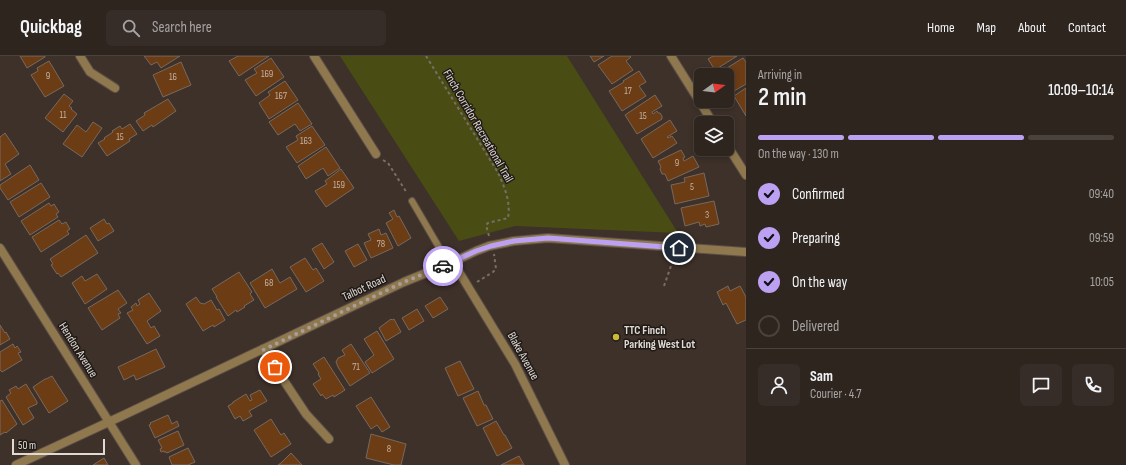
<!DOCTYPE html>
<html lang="en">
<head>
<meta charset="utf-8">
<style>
  body { margin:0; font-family:"Sofia Sans Condensed",sans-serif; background:#362d28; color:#f1f3f6; height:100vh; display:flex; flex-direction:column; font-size:15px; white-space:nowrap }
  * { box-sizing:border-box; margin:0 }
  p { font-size:13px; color:#a7a5a4 }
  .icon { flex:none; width:22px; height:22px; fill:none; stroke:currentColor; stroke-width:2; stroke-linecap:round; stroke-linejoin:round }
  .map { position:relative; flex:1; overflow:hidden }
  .details { display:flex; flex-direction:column; background:#2e251f; width:380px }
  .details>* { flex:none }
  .needle { width:26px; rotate:75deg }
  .controls { position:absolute; left:694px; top:12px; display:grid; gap:8px }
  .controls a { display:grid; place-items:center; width:40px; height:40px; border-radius:6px; background:#2e251f; box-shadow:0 2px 6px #0003,0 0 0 1px #49423d; font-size:20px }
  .scale { position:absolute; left:12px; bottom:10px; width:93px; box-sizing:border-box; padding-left:4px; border:2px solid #e1d9d4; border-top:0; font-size:11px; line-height:14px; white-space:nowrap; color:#e1d9d4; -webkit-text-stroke:3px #1f1a16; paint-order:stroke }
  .pin { position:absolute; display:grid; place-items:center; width:34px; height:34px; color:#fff; margin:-17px; border:2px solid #fff; border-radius:50%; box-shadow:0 1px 4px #0007 }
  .courier { position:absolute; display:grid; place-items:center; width:40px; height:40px; margin:-20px; border:3px solid #bca0f2; border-radius:50%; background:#fff; color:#222; box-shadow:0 1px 5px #0007 }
  .head em { font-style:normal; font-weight:600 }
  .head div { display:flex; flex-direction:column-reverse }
  .head { display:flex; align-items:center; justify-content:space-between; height:68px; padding:0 12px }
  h1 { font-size:26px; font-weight:600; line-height:30px }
  .bar { display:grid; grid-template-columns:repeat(4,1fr); gap:6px 4px; align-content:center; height:48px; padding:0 12px }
  .bar i { height:5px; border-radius:3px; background:#49423d }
  .bar .current { background:#bca0f2 }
  .bar p { grid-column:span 4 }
  .line { display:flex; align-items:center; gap:10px; padding:0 12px; border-top:1px solid #49423d }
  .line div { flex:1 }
  .round { display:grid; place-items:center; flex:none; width:42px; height:42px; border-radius:6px; background:#362d28 }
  ol { padding:0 12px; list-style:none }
  li { display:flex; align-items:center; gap:12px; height:44px }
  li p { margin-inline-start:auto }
  li .icon { padding:4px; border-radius:50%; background:#bca0f2; color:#111; stroke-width:4 }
  li:last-child { color:#a7a5a4 }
  li i { width:22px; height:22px; border:2px solid #49423d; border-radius:50% }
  header { display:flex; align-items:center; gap:24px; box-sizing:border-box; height:56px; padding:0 20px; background:#2e251f; border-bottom:1px solid #49423d }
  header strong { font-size:19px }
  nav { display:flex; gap:22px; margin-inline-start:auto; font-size:14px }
  .search { width:280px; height:36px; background:#362d28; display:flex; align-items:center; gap:10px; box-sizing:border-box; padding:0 14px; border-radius:6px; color:#a7a5a4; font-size:15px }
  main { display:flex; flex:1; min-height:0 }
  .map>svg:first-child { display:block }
</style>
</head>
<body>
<header>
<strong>Quickbag</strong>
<div class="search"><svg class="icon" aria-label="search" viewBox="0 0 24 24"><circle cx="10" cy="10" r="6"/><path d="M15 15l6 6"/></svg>Search here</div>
<nav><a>Home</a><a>Map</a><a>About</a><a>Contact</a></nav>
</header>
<main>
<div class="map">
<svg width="746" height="409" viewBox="0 0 746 409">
  <rect width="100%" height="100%" fill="#3d3129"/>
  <!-- green -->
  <path fill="#494d14" d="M340 0H567L678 177 515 170 459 185Z"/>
  <!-- building -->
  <path fill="#6c3c14" stroke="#776960" d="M20 0H45V1L27 12Z
    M144 0H180L161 12 157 6 151 9Z
    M238 0H269L239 20 229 5Z
    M590 0H604L594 6Z
    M612 0H630L631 1 626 5 633 14 612 28 598 9Z
    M713 0H737L715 14 708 3Z
    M271 2 284 21 256 40 245 24 257 17 254 13Z
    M743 2 746 6V28L729 38 727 35V19H720L719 17Z
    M49 5 64 30 45 41 31 19 38 15 37 12Z
    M181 6 191 29 163 41 153 19Z
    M639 15 646 26 639 30 646 40 622 55 609 35 624 26 623 25Z
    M285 25 298 44 269 63 259 47 270 39 268 36Z
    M746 32V60L734 40Z
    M64 38 73 45 69 50 72 52 71 53 77 58 63 76 45 62Z
    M655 39 662 50 652 56 653 58 657 55 658 57H660L662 60V63L637 78 625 59Z
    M168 43 176 55 153 71 152 69 143 75 136 65 145 59 144 57Z
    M298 47 312 68 300 75 295 68 278 79 269 66Z
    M670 64 677 75 667 81 668 82 672 80 677 87 653 102 641 83Z
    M93 66 102 72 82 101 63 88 77 69 86 76Z
    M130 68 137 78 129 83 130 85 107 100 98 87 105 83 104 82 113 76 112 75 120 70 122 73Z
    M312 70 325 89 297 107 286 91 298 84 296 80Z
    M5 77 19 98 5 108 11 118 0 125V81Z
    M326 91 340 112 328 120 323 112 306 123 298 110Z
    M681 94 685 101 683 102 684 105 693 100 699 111 668 125 665 118H662L660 113 661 111 658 105Z
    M30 109 39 124 8 144 0 132V129Z
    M341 113 354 132 326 151 315 135 327 128 325 125Z
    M704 117 709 140 675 148 671 129 685 126 684 122Z
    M41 127 50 141 19 161 10 146Z
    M714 145 719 168 706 171 705 168 700 170 699 166 685 170 681 152Z
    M49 147 51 150 54 148 59 156 56 158 58 161 30 179 21 165Z
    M394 154 397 161 399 160 411 182 398 190 386 167 393 163 389 157Z
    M104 163 107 168 109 167 114 175 98 185 90 172Z
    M59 164 62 168 66 166 70 173 67 175 69 178 41 196 32 181Z
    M379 173 381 179 386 177 393 192 371 202 364 187 371 184 368 178Z
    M86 179 98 197 61 221 58 217 57 218 51 209 53 208 50 203Z
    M322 187 334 206 324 213 312 193Z
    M358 188 367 204 354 211 345 195Z
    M305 202 313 214 316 212 324 225 306 236 290 211Z
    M272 213 280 227 290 221 297 233 265 252 250 227Z
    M239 216 252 236 250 238 254 244 244 250 245 251 237 256 236 254 228 260 216 241H217L212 233Z
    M97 218 107 233 85 248 72 227 82 220 85 225Z
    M728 230 730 235 740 230 746 241V264L737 268 726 247 723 249 717 236Z
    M118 234 127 247 118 253 121 257 118 258 120 262 102 274 88 252Z
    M149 237 161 255 147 265 151 272 154 270 160 280 147 288 127 257 133 254 131 251 136 247 137 250 140 248 138 244Z
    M196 241 200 247 204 248 211 244 217 254 219 253 225 264 214 271 213 269 203 275 186 248Z
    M440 241 448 253 433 262 425 250Z
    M417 253 424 265 409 274 402 262Z
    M391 263 392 264 394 263 401 276 386 285 379 272Z
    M0 269 5 277 6 276 10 283 0 289Z
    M377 275 394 303 372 317 365 306 374 299 364 283Z
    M13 288 15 292 17 290 21 296 18 297 22 304 2 316 0 314V296Z
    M351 288 370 317 350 330 338 311 336 306 338 302 345 299 342 294Z
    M156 293 165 311 136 324 134 319 124 324 118 311Z
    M324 301 345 334 334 341 333 339 326 343 322 338 321 340 313 328 321 323 318 318 319 317 313 308Z
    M460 305 474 333 458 340 445 312Z
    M52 320 68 345 49 357 33 331 45 323H46Z
    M26 328 37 346V348L28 352 34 362 23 369 6 341 11 337 9 334 16 330 18 333Z
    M260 334 267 345 249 355 252 360 243 365 240 360 235 363 228 350 233 347V346L246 338 250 345 252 344 250 339Z
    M478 335 484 349H486L493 363 477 370 463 342Z
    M371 341 390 371 382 376 377 369 371 373 356 350Z
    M2 344 17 368 6 377 5 376 0 379V345Z
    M168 359 172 368 177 365 179 370 155 382 149 369 151 368 150 367Z
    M271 363 281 379 284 377 291 388 271 401 254 374Z
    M496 365 504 379H505L512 392 497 400 483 372Z
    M178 375 184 389 167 397 166 396H164V395L161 396 160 393 162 392 158 384Z
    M371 378 406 388 401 409H394L366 402Z
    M188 392 195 406 188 409H172L169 401Z
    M291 397 302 409H278L281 407Z
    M519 400 524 409H501Z
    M104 402 108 409H93Z"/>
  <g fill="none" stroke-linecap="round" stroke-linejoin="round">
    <defs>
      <path id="service" d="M412 145 440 193 453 206"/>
      <path id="minor" d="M80 0 90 16 115 32
        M314 0 376 98
        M671 0 713 67
        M727 89 746 119
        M0 192 136 409
        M453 206 515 308 565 409
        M263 293 306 358 329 383"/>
      <path id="tertiary" d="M16 409 126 358 404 226 453 206 476 195 489 190 514 185 548 182 746 196"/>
    </defs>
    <!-- service casing -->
    <use href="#service" stroke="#5b4f48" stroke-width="8"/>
    <!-- minor casing -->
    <use href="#minor" stroke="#5b4f48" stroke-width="10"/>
    <!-- tertiary casing -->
    <use href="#tertiary" stroke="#5b4f48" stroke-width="10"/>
    <!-- path -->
    <path stroke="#796e67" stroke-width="2" stroke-dasharray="3 3" stroke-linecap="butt" d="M426 0 497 115C504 129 511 146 508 162L488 167 486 169 489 180
      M383 104 388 107 407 137
      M477 226 493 216 496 213 494 198
      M664 230 672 207"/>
    <!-- service -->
    <use href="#service" stroke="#8f784e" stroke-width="6"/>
    <!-- minor -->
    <use href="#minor" stroke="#8f784e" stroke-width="8"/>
    <!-- tertiary -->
    <use href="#tertiary" stroke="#8f784e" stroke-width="8"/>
  </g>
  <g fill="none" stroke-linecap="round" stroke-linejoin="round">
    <!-- done -->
    <path stroke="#a89e98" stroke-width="4" stroke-dasharray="0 7.2" d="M275 311 263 294 404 226 443 210"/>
    <!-- route -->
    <path stroke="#bca0f2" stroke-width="5" d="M443 210 476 195 491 190 514 185 548 182 679 192"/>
  </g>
  <!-- markers -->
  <circle fill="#cdb938" stroke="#1f1a16" stroke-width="1.5" cx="616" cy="281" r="4"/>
  <g text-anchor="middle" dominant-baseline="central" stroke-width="3" stroke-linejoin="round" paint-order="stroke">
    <!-- number labels -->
    <g font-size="10" fill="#c4b2a4">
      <text x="267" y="18">169</text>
      <text x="48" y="20">9</text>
      <text x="173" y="21">16</text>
      <text x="628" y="35">17</text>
      <text x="281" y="40">167</text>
      <text x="63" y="59">11</text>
      <text x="643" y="60">15</text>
      <text x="120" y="81">15</text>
      <text x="306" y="85">163</text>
      <text x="677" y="107">9</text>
      <text x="339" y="129">159</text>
      <text x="692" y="131">5</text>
      <text x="707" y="159">3</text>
      <text x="381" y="188">78</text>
      <text x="269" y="227">68</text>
      <text x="356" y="311">71</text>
      <text x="389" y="393">8</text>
    </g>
    <!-- street labels -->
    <g font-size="12" fill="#e1d9d4" stroke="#1f1a16">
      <text transform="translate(478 70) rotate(60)">Finch Corridor Recreational Trail</text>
      <text transform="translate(364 232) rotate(-25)">Talbot Road</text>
      <text transform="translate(78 294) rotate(58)">Hendon Avenue</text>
      <text transform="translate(523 300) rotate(61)">Blake Avenue</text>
    </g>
    <!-- poi labels -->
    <g font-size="12" font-weight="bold" fill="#e1d9d4" stroke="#1f1a16" text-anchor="start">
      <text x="624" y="274">TTC Finch<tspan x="624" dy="14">Parking West Lot</tspan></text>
    </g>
  </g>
</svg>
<div class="controls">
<a><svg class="needle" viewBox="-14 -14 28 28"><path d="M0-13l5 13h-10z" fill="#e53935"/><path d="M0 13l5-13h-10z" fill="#a7a5a4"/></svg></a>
<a><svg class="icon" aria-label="layers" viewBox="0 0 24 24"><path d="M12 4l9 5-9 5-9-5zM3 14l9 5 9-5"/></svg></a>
</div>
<div class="scale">50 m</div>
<div class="pin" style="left:275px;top:311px;background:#ea580c"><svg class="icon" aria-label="bag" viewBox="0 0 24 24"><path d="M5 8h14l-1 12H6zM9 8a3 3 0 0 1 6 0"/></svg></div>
<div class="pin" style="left:679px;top:192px;background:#1f2937"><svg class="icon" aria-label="home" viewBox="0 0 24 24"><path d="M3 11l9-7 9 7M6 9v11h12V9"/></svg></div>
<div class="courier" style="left:443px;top:210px"><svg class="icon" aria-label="car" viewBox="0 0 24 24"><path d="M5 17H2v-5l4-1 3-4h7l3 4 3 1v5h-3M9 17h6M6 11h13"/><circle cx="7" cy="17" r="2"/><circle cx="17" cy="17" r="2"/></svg></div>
</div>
<section class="details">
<div class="head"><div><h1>2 min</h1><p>Arriving in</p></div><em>10:09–10:14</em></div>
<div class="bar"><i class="current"></i><i class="current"></i><i class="current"></i><i></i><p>On the way · 130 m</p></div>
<ol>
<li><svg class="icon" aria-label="check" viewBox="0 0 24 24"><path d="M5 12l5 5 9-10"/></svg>Confirmed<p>09:40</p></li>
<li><svg class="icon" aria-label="check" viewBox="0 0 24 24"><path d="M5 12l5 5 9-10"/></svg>Preparing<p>09:59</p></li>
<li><svg class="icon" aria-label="check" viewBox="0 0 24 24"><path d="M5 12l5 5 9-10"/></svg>On the way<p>10:05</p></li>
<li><i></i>Delivered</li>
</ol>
<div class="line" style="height:72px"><a class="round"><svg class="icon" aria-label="person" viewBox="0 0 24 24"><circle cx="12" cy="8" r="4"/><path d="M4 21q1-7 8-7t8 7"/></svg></a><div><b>Sam</b><p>Courier · 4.7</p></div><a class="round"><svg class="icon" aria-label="chat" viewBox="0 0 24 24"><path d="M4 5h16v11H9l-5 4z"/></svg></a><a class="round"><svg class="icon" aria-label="phone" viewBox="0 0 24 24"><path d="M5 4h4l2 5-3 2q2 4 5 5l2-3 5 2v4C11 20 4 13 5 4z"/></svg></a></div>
</section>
</main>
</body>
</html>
